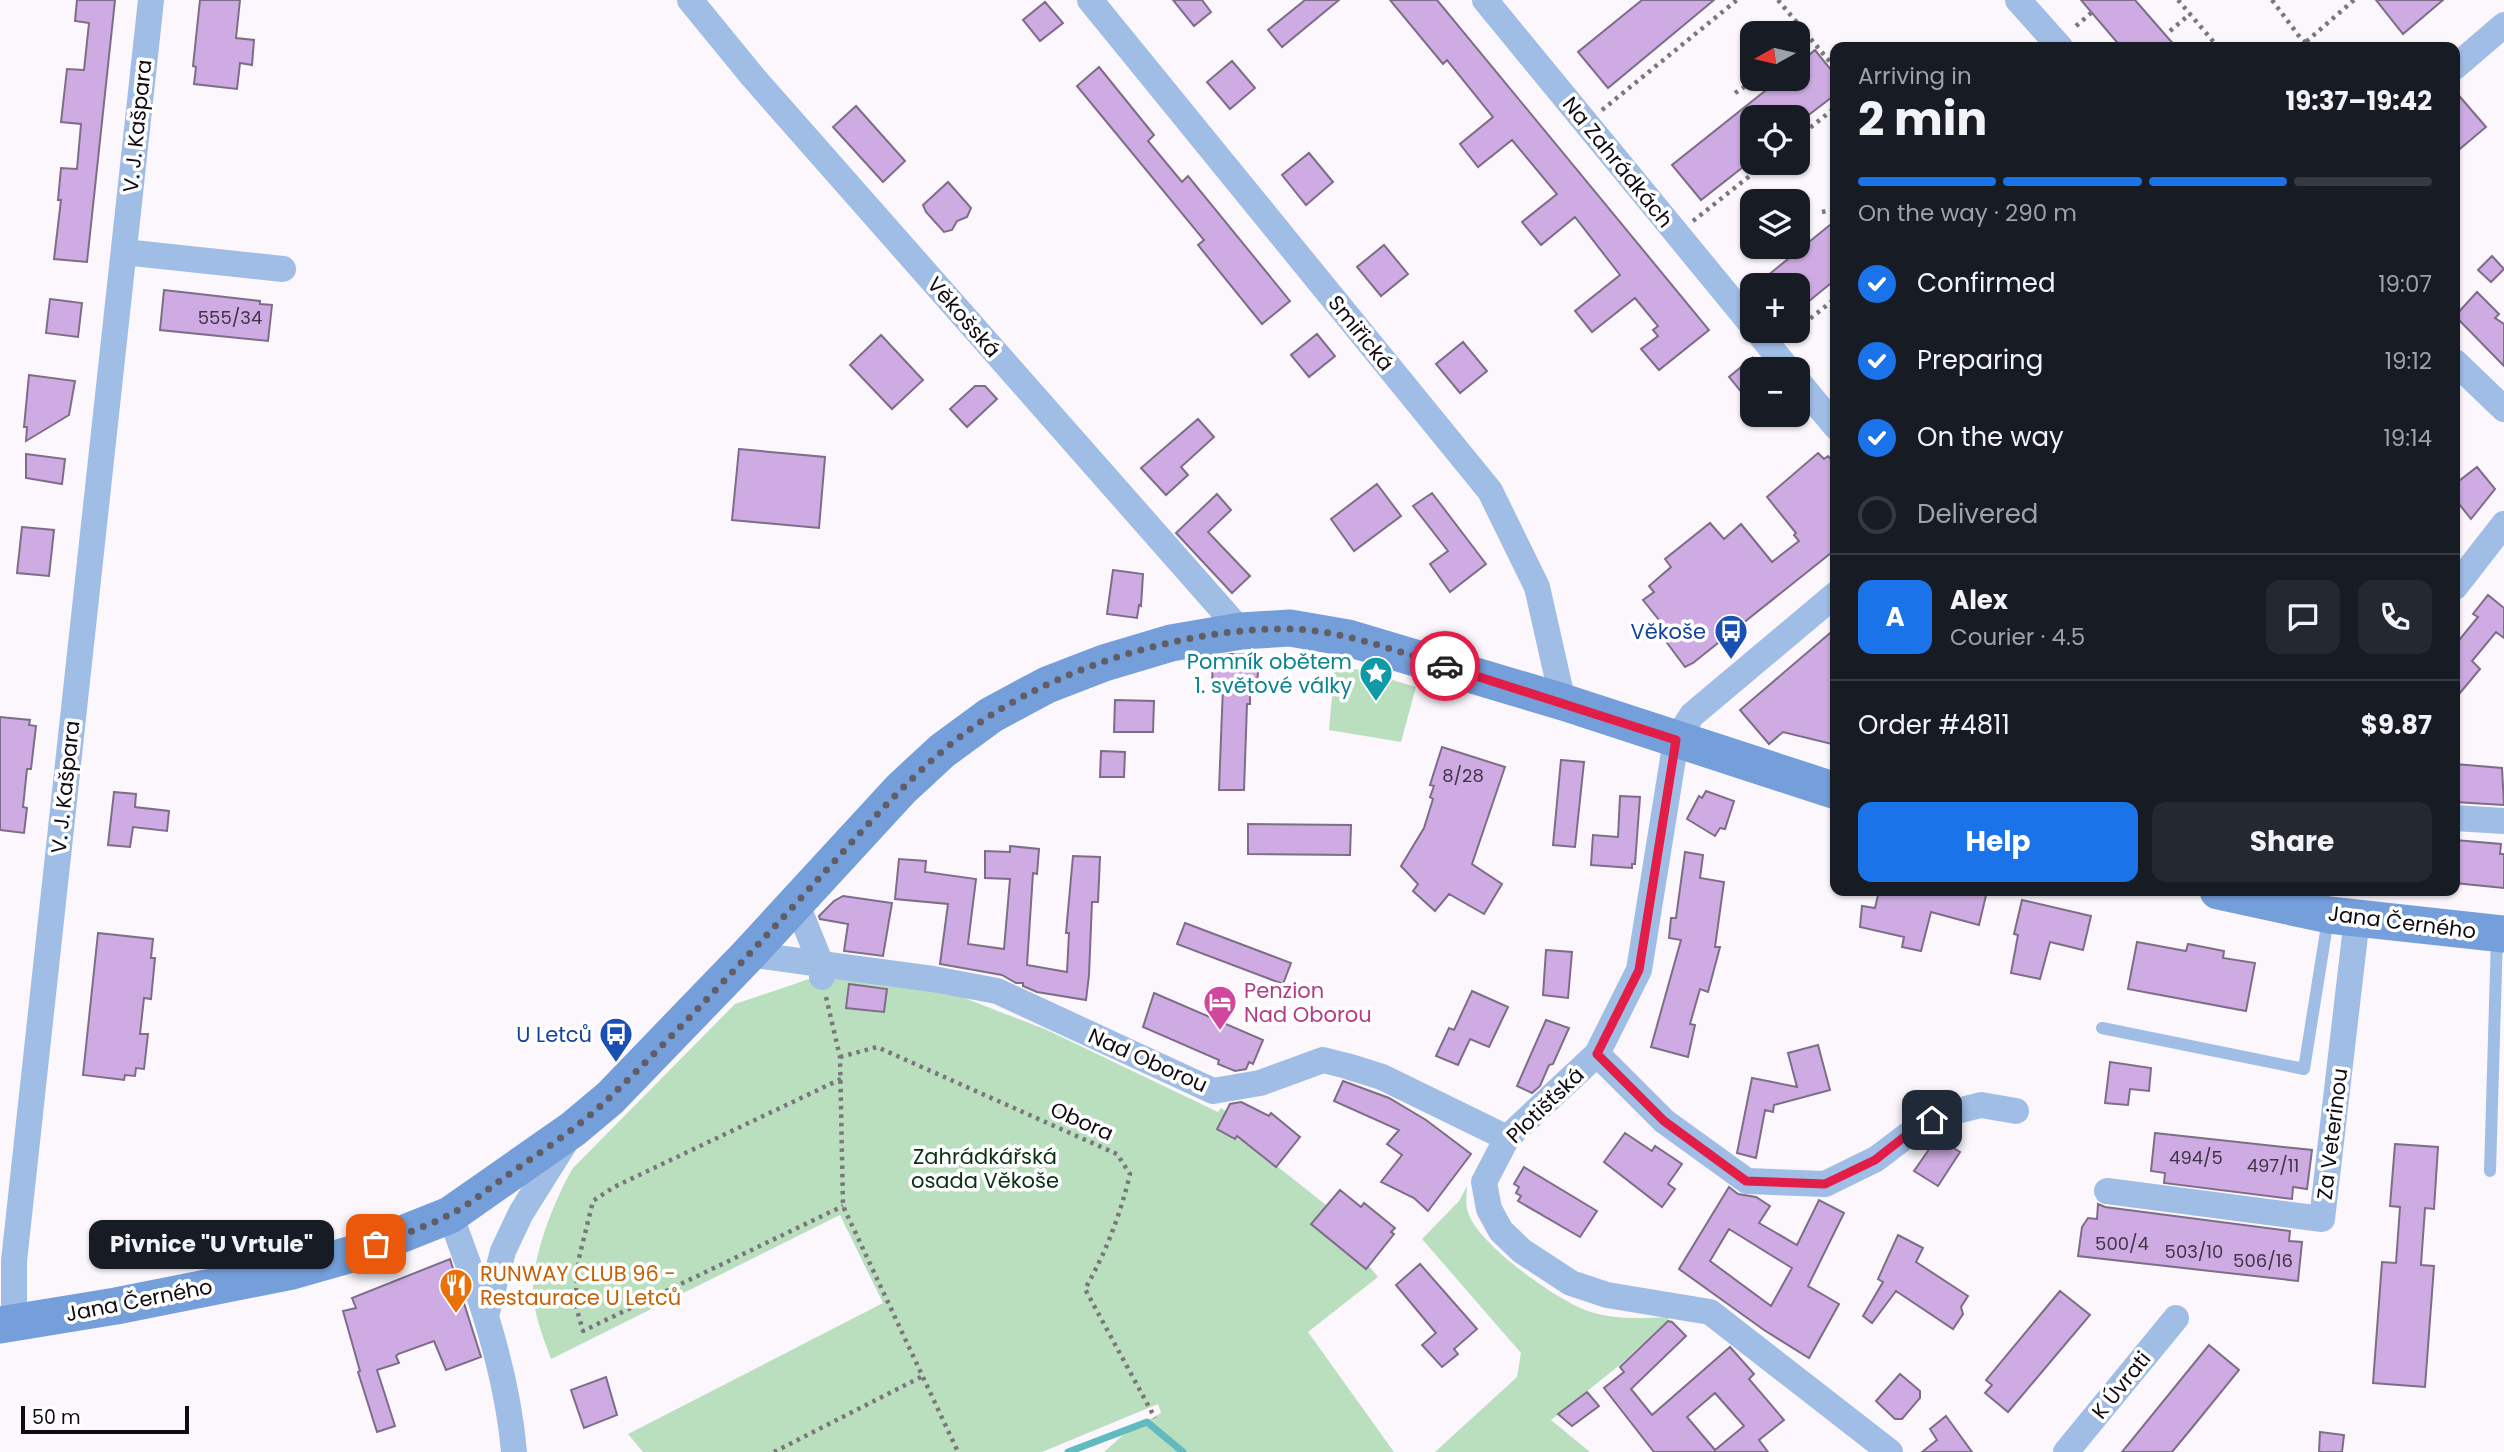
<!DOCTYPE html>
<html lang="en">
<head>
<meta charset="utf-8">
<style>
  body { margin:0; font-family:Poppins,sans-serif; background:#242831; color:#f1f3f6; height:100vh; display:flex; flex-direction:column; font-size:26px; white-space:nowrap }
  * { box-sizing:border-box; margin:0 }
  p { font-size:23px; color:#9ea1a6 }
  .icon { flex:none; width:38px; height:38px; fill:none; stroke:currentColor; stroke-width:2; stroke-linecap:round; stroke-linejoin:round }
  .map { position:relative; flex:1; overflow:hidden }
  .panel { position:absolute; left:1830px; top:42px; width:630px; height:854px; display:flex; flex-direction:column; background:#171b24; border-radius:14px; box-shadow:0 2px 5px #0004 }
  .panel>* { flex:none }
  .needle { width:46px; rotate:262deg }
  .tools { position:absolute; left:1740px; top:21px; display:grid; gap:14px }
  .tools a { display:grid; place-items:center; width:70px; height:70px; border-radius:14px; background:#171b24; box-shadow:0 2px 5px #0004; font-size:35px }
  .scale { position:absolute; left:21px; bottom:18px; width:168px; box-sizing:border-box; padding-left:7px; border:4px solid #100a13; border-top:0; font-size:19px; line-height:24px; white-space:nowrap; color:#100a13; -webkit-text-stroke:5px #fff; paint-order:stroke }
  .pin { position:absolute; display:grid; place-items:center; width:60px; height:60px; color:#fff; margin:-30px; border-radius:14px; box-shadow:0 4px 10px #0006 }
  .courier { position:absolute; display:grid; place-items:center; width:70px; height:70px; margin:-35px; border:5px solid #e11d48; border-radius:50%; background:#fff; color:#222; box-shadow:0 2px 9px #0007 }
  .bubble { position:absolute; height:49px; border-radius:14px; background:#171b24; box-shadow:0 2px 5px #0004; font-size:23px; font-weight:700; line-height:49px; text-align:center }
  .summary em { font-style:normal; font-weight:700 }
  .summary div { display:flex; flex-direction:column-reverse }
  .summary { display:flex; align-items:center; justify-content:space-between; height:119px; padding:0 28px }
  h1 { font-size:46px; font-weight:700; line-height:52px }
  .bar { display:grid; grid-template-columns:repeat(4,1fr); gap:10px 7px; align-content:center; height:84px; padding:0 28px }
  .bar i { height:9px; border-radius:5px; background:#363941 }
  .bar .current { background:#1a73e8 }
  .bar p { grid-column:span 4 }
  .line { display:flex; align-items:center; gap:18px; padding:0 28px; border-top:2px solid #363941 }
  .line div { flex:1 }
  .round { display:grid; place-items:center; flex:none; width:74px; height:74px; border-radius:14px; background:#242831 }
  ol { padding:0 28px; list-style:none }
  li { display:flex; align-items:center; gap:21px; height:77px }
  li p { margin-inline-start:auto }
  li .icon { padding:7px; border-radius:50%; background:#1a73e8; color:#fff; stroke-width:4 }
  li:last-child { color:#9ea1a6 }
  li i { width:38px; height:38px; border:4px solid #363941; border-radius:50% }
  .primary-button { display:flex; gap:14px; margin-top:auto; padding:14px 28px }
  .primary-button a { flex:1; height:80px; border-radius:14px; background:#1a73e8; color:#fff; font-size:28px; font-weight:700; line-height:80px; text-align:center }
  .primary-button a+a { background:#242831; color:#f1f3f6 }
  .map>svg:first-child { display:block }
</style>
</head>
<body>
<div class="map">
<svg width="2504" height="1452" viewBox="0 0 2504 1452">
  <rect width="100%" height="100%" fill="#fbf7fd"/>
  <!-- green -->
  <path fill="#badfbf" d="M1335 663 1416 687 1401 742 1329 730Z
    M815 977H851L954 994 1047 1030 1218 1112 1221 1108 1227 1112 1216 1129 1248 1143 1326 1205 1311 1225 1362 1265 1369 1266 1378 1277 1308 1332 1394 1452H1104L1124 1434 1161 1413 1158 1404 1042 1452H643L628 1434 883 1303 840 1215 551 1359C544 1340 537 1322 534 1302 528 1265 554 1200 573 1168L735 1004Z
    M1467 1186C1467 1194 1465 1204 1468 1212 1477 1244 1559 1302 1591 1312 1616 1320 1644 1318 1671 1317L1621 1364 1551 1420 1590 1452H1435L1517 1377 1521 1353 1422 1239 1459 1201Z"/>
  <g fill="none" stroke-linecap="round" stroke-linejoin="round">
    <!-- stream -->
    <path stroke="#61babf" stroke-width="7" d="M1068 1452 1147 1422 1183 1452"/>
  </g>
  <!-- building -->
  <path fill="#ceace3" stroke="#7d6d87" stroke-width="2" fill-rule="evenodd" d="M77 0H115L87 262 54 259 61 200H58L61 168 77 169 81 124 61 122 67 69 84 70 89 23 75 21Z
    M200 0H240L236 38 254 40 252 65 240 63 237 89 194 84 196 67 193 66Z
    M1173 0H1202L1211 12 1194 26Z
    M1305 0H1339L1282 47 1268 30Z
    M1390 0H1437L1709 330 1659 370 1641 349 1658 336 1653 330 1658 326 1635 298 1592 332 1575 311 1620 275 1575 217 1541 245 1522 222 1557 194 1512 140 1478 167 1460 144 1493 117 1447 60 1443 64Z
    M1642 0H1714L1608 88 1578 52Z
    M2081 0H2135L2176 47H2121Z
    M2376 0H2443L2403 34Z
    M1045 2 1063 23 1040 41 1023 20Z
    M1815 50 1836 76V94L1806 117H1752V160L1701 200 1672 165 1780 79H1797V65Z
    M1232 61 1255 88 1230 109 1207 82Z
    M1099 67 1154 135 1148 141 1182 182 1188 176 1290 301 1262 324 1198 245 1204 240 1077 86Z
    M2455 91 2486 127 2455 153Z
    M856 106 905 161 883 182 833 127Z
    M1309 153 1333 182 1306 205 1282 175Z
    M948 182 971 208 967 217 957 221 952 230 944 232 926 212 923 205Z
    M1836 220V279L1797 311V285H1756Z
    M1384 245 1408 274 1381 296 1357 267Z
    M2492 256 2504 269 2491 282 2478 270Z
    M164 290 260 301V304L272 305 268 341 160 330Z
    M2477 292 2499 314 2495 318 2504 324V366L2455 316Z
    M50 299 82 303 78 337 46 333Z
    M1317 334 1335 356 1309 377 1291 355Z
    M881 335 923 380 892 409 850 365Z
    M1463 342 1487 371 1460 393 1436 364Z
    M1752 358V405L1729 377Z
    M29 375 75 381 69 415 26 441 27 427H24Z
    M975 386H985L997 399 967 427 950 409Z
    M1198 419 1214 437 1181 467 1188 475 1166 495 1141 468Z
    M739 449 825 457 819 528 732 520Z
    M1818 453 1824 459 1828 456 1836 465V549L1693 663 1685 667 1662 636 1663 625 1643 600 1654 592 1649 586 1671 567 1665 559 1710 523 1724 539 1741 524 1772 562 1799 541 1794 535 1796 533 1767 497Z
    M26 454 65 459 62 484 26 478Z
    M2477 467 2495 489 2471 519 2455 499V484Z
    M1377 484 1401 516 1354 551 1331 519Z
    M1432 493 1486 564 1450 592 1430 564 1448 551 1413 506Z
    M1217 494 1231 510 1208 532 1250 576 1232 593 1176 533Z
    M22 527 54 530 49 576 17 573Z
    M1113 570 1143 574 1141 606 1139 605 1137 618 1107 614Z
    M2488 595 2504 608V638L2496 632 2472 661 2480 669 2455 699V645L2478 617 2473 614Z
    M1836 628V745L1783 732 1769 744 1740 710Z
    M1230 654 1259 655 1257 687H1250V704H1247L1244 790H1219L1223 686 1212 685 1213 657Z
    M1115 700 1154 701 1153 732H1114Z
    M0 717 30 720 29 725 36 726 31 769H27L23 807 27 808 24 833 0 830Z
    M1442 747 1505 767 1472 864 1502 884 1484 914 1449 894 1435 911 1413 891 1418 884 1401 866 1424 828 1433 799 1430 797 1434 786 1430 785Z
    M1101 751 1125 752 1124 777H1100Z
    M1561 760 1584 762 1575 847 1553 845Z
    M2455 764 2502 768 2504 805 2455 802Z
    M1706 791 1734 801 1725 829 1720 828 1715 836 1687 819 1699 796 1702 798Z
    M114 792 136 794 135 807 169 811 167 831 133 827 130 847 108 845Z
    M1620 796 1640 797 1635 864H1632V868L1591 865 1593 835 1618 837Z
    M1248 824 1351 825 1350 855 1248 854Z
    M2455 840 2501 844 2500 854H2504V888L2455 883Z
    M1010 846 1039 849 1037 874 1033 873 1027 965 1067 972 1069 933H1066L1073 856 1100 857 1098 902H1092L1089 975 1086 1000 1037 992 1023 986V983H1016L1002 975 940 964 948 904 895 899 899 859 926 861 925 872 976 879 968 944 1004 949 1010 879 985 878V851L1010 852Z
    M1685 852 1703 855 1700 878 1724 882 1715 947H1720L1708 992 1700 989 1690 1024 1695 1025 1688 1057 1651 1047 1681 940 1669 938 1671 918H1676Z
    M1879 891H1987L1979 925 1931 912 1921 951 1902 947 1904 937 1860 927 1862 906 1875 908Z
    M843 896 892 903 883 956 844 951 848 924 820 919 819 916 834 901Z
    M2022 900 2091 916 2083 950 2050 942 2040 979 2011 973 2018 935 2014 934Z
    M1185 923 1291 963 1283 984 1177 944Z
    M98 933 153 939 151 958H155L151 999 144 998 140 1034H148L144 1069 136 1068 135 1076 125 1075 124 1080 83 1075Z
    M2137 942 2186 951 2188 944 2224 951 2223 958 2255 963 2246 1011 2128 989Z
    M1546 950 1572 952 1568 998 1543 995Z
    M849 984 887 989 884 1012 846 1008Z
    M1472 991 1508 1007 1489 1047 1470 1039 1458 1065 1436 1056 1449 1028 1454 1030Z
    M1154 993 1263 1040 1253 1064 1249 1062 1246 1069 1235 1071 1218 1064 1219 1060 1143 1027Z
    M1546 1020 1569 1028 1553 1064 1549 1065 1540 1086 1532 1093 1517 1086Z
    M1818 1045 1830 1090 1774 1105 1773 1112 1765 1110 1756 1158 1737 1153 1752 1078 1797 1087 1788 1053Z
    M2110 1062 2151 1068 2149 1091 2130 1089 2128 1105 2105 1103Z
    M1343 1081 1389 1098 1426 1120 1471 1154 1428 1211 1414 1198 1381 1182 1402 1155 1387 1144 1399 1130 1334 1101Z
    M1241 1102 1269 1116 1271 1113 1300 1137 1276 1167 1237 1136 1235 1139 1217 1129 1230 1104Z
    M1625 1133 1652 1151 1655 1146 1682 1164 1668 1184 1675 1189 1662 1207 1604 1162Z
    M2155 1133 2312 1150 2307 1189 2293 1187 2292 1199 2164 1183 2165 1173 2151 1171Z
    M1937 1138 1960 1152 1938 1186 1914 1171Z
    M2395 1144 2438 1147 2434 1209 2425 1208 2421 1265 2434 1266 2425 1387 2373 1383 2382 1262 2396 1263 2400 1207 2390 1206Z
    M1524 1167 1597 1211 1580 1237 1518 1201 1521 1196 1516 1193 1519 1187 1514 1184Z
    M1729 1187 1738 1194 1756 1197 1770 1206 1759 1223 1797 1245 1819 1200 1844 1213 1808 1286 1839 1304 1809 1358 1764 1330 1679 1269ZM1729 1229 1792 1268 1771 1306 1710 1261Z
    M1340 1190 1361 1207 1364 1203 1395 1228 1391 1232 1394 1234 1366 1269 1311 1224Z
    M2098 1204 2105 1207 2290 1231 2289 1241 2302 1242 2298 1281 2078 1256 2082 1227 2088 1218 2097 1219Z
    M1898 1235 1923 1248 1916 1262 1968 1296 1961 1307 1963 1314 1953 1329 1896 1291 1872 1323 1863 1316 1883 1282 1878 1279Z
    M450 1259 481 1357 446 1370 434 1341 398 1354 396 1356 399 1363 377 1370 395 1426 377 1432 358 1372 360 1371 343 1311 356 1308 352 1298Z
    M1420 1264 1477 1329 1454 1349 1458 1354 1442 1367 1422 1345 1436 1333 1396 1285Z
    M2060 1291 2090 1315 2008 1412 1985 1393 1992 1385 1986 1380Z
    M1668 1321 1672 1322 1686 1336 1631 1389 1652 1415 1730 1347 1754 1374 1749 1379 1784 1420 1759 1440 1768 1452H1654L1604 1388 1624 1372 1620 1367ZM1715 1393 1744 1426 1715 1450 1687 1417Z
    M2209 1345 2239 1370 2191 1429 2172 1452H2122Z
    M1900 1374 1920 1391V1398L1902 1419H1895L1876 1401Z
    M606 1377 617 1415 584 1428 571 1390Z
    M1587 1392 1599 1406 1572 1426 1558 1414Z
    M1946 1416 1972 1452H1922L1937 1440 1930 1429Z
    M2320 1432 2344 1435 2342 1452H2319Z"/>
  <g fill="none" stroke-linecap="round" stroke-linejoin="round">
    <!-- path -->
    <path stroke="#7b767e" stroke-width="4.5" stroke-dasharray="3.5 5" stroke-linecap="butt" d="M1778 0 1836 69
      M2178 0 2218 47
      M2272 0 2302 40 2311 47
      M2076 26 2091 13
      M2170 31 2190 14
      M1797 45 1808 36
      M2300 47 2354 0
      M1735 93 1756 79
      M1602 110 1737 0
      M1797 138 1836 107
      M1822 212 1836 209
      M1693 221 1766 163
      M1797 329 1836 298
      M826 997 840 1057 843 1206 958 1452
      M840 1057 877 1047 1117 1154 1130 1174C1120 1216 1106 1252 1085 1289L1155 1418
      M841 1079 614 1187 593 1201 579 1258 575 1303 583 1331 843 1206
      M774 1452 923 1376"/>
    <!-- lane -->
    <path stroke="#a0bde6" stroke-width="12" d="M2102 1028 2304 1069 2328 919
      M2490 1171 2497 937"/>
    <!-- street -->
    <path stroke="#a0bde6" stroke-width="26" d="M690 0 753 77 1241 631
      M1090 0 1490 491 1537 587 1563 702
      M1485 0 1752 325
      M2018 0 2060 47
      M2455 67 2504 25
      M124 252 283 269
      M1757 331 1788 369
      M2455 362 2504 409
      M1797 380 1836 427
      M2455 587 2504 524
      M1836 594 1692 715 1676 740 1639 970 1597 1054 1507 1138 1484 1182 1489 1209 1501 1231 1522 1251 1571 1283 1607 1295 1710 1312 1890 1452
      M2455 818 2504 821
      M796 902 821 964 933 979 997 991 1213 1091 1260 1083 1323 1060 1347 1066 1382 1077 1507 1138
      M749 954 821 964 822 977
      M1597 1054 1664 1121 1747 1181 1825 1184 1876 1159 1913 1131 1957 1111 1981 1105 2016 1111
      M2107 1191 2322 1219 2357 918
      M450 1215C479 1291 507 1370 514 1452
      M486 1316 503 1251 521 1213 568 1138
      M14 1323V1261L151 0
      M2066 1452 2176 1318"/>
    <!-- secondary -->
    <path stroke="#749fda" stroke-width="37" d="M2218 891 2329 915 2504 934
      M0 1325 116 1306 292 1271 352 1254 450 1215 573 1129 610 1098 749 954 901 789 942 751 991 715 1047 685 1104 663 1171 643 1241 631 1290 628 1348 638 1563 702 1836 791"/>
  </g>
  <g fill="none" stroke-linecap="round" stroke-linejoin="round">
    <!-- done -->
    <path stroke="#625d65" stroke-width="7" stroke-dasharray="0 12.6" d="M376 1244C400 1235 426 1227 449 1215 469 1205 489 1188 508 1175 543 1150 580 1127 611 1096 684 1026 753 950 822 875 874 818 925 757 991 715 1073 663 1190 628 1287 629 1340 629 1395 651 1445 666"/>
    <!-- route -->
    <path stroke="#e11d48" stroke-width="9" d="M1445 666 1676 740 1639 970 1597 1054 1664 1121 1746 1181 1825 1184 1875 1160 1913 1130 1932 1120"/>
  </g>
  <!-- icons -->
  <defs>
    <symbol id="bus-pin" viewBox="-11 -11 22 30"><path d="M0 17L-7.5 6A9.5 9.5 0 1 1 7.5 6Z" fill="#1a4fb4" stroke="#fff"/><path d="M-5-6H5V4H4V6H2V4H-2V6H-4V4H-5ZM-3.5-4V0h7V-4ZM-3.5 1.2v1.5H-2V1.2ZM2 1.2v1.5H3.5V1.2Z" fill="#fff"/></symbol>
    <symbol id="sight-pin" viewBox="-11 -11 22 30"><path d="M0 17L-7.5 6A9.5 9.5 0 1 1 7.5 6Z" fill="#0f9aa8" stroke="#fff"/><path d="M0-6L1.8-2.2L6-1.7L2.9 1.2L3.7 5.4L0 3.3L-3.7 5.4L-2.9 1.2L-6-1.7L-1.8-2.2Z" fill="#fff"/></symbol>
    <symbol id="hotel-pin" viewBox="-11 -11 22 30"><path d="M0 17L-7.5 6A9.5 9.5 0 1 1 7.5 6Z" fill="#d1479c" stroke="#fff"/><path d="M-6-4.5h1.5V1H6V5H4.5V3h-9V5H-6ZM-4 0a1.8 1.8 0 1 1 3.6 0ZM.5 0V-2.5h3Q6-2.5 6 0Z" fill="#fff"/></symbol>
    <symbol id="restaurant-pin" viewBox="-11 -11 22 30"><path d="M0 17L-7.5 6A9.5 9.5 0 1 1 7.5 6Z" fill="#e8710a" stroke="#fff"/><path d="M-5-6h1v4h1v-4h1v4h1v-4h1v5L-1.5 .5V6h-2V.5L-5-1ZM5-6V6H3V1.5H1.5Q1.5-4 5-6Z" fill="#fff"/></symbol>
  </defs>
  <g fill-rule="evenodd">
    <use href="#bus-pin" x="1712" y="612" width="38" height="52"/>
    <use href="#sight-pin" x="1357" y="654" width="38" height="52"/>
    <use href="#hotel-pin" x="1201" y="983" width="38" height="52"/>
    <use href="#bus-pin" x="597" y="1015" width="38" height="52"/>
    <use href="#restaurant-pin" x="437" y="1266" width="38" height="52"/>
  </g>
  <g text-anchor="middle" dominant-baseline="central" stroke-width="7" stroke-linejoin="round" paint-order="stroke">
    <!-- number labels -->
    <g font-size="18" fill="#403247">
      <text x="230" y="317">555/34</text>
      <text x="1463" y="775">8/28</text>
      <text x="2196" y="1157">494/5</text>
      <text x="2273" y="1165">497/11</text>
      <text x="2122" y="1243">500/4</text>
      <text x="2194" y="1251">503/10</text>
      <text x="2263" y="1260">506/16</text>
    </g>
    <!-- street labels -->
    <g font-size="21" fill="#100a13" stroke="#fff">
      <text transform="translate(137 126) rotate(-84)">V. J. Kašpara</text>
      <text transform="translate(1618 162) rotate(51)">Na Zahrádkách</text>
      <text transform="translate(964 317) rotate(49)">Věkošská</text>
      <text transform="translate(1361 333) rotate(51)">Smiřická</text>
      <text transform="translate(65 787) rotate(-84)">V. J. Kašpara</text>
      <text transform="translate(2402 922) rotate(7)">Jana Černého</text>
      <text transform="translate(1148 1060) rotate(24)">Nad Oborou</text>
      <text transform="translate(1545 1105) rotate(-44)">Plotišťská</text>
      <text transform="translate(1082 1121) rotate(24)">Obora</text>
      <text transform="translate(2332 1134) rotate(-83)">Za Veterinou</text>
      <text transform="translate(139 1300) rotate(-11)">Jana Černého</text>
      <text transform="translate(2121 1385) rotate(-51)">K Úvrati</text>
    </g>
    <!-- transit labels -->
    <g font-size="21" fill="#164399" stroke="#fff" text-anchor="end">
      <text x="1706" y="631">Věkoše</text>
      <text x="592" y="1034">U Letců</text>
    </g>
    <!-- culture labels -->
    <g font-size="21" fill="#0d838f" stroke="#fff" text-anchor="end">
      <text x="1352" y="661">Pomník obětem<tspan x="1352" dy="24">1. světové války</tspan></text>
    </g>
    <!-- hotel labels -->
    <g font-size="21" fill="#b23c85" stroke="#fff" text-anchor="start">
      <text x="1244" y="990">Penzion<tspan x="1244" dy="24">Nad Oborou</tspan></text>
    </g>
    <!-- park labels -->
    <g font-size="21" fill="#093214" stroke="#fff">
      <text x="985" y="1156">Zahrádkářská<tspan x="985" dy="24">osada Věkoše</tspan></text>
    </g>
    <!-- food labels -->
    <g font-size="21" fill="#c56008" stroke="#fff" text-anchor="start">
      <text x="480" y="1273">RUNWAY CLUB 96 -<tspan x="480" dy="24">Restaurace U Letců</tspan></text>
    </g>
  </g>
</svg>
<div class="tools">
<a><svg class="needle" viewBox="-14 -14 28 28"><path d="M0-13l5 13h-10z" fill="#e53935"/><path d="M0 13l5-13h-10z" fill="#9ea1a6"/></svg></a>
<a><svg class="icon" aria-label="locate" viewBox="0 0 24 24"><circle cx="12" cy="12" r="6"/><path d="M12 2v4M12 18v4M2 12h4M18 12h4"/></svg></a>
<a><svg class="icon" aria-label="layers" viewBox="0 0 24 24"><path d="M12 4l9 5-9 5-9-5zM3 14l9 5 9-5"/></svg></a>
<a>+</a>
<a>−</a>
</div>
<div class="scale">50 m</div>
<div class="pin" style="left:376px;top:1244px;background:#ea580c"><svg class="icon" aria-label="bag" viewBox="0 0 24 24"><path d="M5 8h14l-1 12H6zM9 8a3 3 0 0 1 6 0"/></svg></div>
<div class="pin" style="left:1932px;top:1120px;background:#1f2937"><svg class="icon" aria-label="home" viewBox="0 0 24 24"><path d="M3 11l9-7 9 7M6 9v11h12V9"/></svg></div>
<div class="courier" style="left:1445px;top:666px"><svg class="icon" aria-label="car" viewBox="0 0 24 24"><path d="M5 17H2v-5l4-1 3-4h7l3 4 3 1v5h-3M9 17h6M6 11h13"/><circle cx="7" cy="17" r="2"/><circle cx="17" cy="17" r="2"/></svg></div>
<div class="bubble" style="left:89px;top:1220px;width:245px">Pivnice &quot;U Vrtule&quot;</div>
<section class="panel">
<div class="summary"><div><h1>2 min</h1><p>Arriving in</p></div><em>19:37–19:42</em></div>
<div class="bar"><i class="current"></i><i class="current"></i><i class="current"></i><i></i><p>On the way · 290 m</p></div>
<ol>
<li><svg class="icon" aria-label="check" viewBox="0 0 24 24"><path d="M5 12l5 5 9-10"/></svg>Confirmed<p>19:07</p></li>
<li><svg class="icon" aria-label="check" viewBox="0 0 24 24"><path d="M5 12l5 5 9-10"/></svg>Preparing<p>19:12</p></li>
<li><svg class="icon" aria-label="check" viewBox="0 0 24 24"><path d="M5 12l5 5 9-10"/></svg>On the way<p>19:14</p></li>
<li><i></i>Delivered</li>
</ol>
<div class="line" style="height:126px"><b class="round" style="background:#1a73e8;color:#fff">A</b><div><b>Alex</b><p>Courier · 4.5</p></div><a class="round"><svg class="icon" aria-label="chat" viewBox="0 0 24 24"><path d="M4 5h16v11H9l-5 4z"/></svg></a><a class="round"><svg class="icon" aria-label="phone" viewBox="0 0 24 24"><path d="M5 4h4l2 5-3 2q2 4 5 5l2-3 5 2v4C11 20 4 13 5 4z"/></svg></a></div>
<div class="line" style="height:91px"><div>Order #4811</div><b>$9.87</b></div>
<div class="primary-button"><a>Help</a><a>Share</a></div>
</section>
</div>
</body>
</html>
